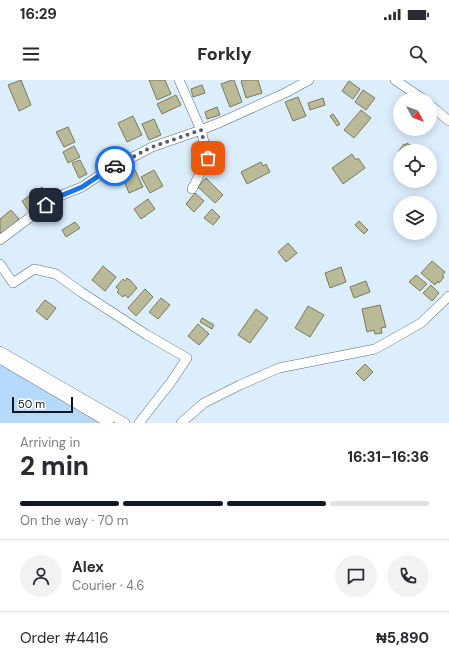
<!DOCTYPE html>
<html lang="en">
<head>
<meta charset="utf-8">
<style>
  body { margin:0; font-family:"DM Sans",sans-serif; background:#f2f2f3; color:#2b2b33; height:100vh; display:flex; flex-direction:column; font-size:15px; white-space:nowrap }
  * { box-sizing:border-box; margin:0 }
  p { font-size:13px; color:#7c7c81 }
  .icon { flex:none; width:22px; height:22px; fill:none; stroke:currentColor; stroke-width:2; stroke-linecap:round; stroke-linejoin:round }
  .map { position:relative; height:343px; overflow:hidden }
  .panel { display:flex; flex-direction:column; background:#fff; flex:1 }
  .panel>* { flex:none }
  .needle { width:26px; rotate:131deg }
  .fabs { position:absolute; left:393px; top:12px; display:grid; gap:8px }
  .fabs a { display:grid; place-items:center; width:44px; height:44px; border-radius:50%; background:#fff; box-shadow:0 2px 10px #0003; font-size:20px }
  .scale { position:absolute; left:12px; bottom:10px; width:61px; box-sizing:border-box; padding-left:4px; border:2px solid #0b151e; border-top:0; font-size:11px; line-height:14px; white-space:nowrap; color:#0b151e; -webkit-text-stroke:3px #fff; paint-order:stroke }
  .pin { position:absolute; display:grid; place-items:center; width:34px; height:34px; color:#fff; margin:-17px; border-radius:8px; box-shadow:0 2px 6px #0006 }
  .courier { position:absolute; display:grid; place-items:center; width:40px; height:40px; margin:-20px; border:3px solid #1a73e8; border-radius:50%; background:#fff; color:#222; box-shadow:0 1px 5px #0007 }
  .head em { font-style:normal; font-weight:800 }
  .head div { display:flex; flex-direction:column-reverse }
  .head { display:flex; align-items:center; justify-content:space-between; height:68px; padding:0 20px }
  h1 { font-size:26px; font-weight:800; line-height:30px }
  .bar { display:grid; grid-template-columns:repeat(4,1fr); gap:6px 4px; align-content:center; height:48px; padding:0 20px }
  .bar i { height:5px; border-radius:3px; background:#e1e1e2 }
  .bar .selected { background:#111827 }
  .bar p { grid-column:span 4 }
  .line { display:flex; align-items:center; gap:10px; padding:0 20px; border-top:1px solid #e1e1e2 }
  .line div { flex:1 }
  .round { display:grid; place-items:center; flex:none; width:42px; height:42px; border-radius:21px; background:#f2f2f3 }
  .status { display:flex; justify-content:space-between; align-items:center; height:28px; padding:0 20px; background:#fff; direction:ltr }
  .status svg { height:11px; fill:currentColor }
  header { display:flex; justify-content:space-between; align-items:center; height:52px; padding:0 20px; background:#fff; font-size:18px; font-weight:800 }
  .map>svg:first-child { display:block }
</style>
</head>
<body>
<div class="status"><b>16:29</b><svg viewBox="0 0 49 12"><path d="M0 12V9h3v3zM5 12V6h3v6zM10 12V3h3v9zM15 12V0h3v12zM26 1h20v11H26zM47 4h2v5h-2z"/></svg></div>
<header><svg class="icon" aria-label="menu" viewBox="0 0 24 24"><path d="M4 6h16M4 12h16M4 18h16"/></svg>Forkly<svg class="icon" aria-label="search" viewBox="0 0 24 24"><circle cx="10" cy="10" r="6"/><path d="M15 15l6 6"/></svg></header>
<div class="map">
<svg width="449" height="343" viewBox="0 0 449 343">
  <rect width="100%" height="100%" fill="#dcedfc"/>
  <!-- green -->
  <path fill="#b4d9fb" d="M0 279 109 343H0Z"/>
  <!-- building -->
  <path fill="#baba98" stroke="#7a7a5a" d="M21 0 31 25 19 31 8 5Z
    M149 0H165L171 14 157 20Z
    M232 0H234L242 22 230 27 221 4Z
    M243 0H258L262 13 246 18 241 1Z
    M349 1 360 9 353 19 342 11Z
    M202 5 205 13 193 17 191 9Z
    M363 10 375 18 366 30 355 22Z
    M176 15 181 25 162 34 157 24Z
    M298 17 306 36 293 41 285 22Z
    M323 18 325 25 310 30 308 23Z
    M217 27 220 35 207 39 205 32Z
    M361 30 371 38 354 58 344 50Z
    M333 34 340 44 337 46 330 36Z
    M133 36 142 55 127 62 118 43Z
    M154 39 161 55 149 60 142 44Z
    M68 47 75 62 64 67 56 52Z
    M407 63 418 70 417 71H400V73L398 72 404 64 406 65Z
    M74 66 80 77 68 83 63 72Z
    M352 74 356 80 358 78 365 88 343 104 332 88Z
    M80 80 87 94 79 98 72 83Z
    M261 82 263 86 266 84 270 92 247 104 241 92Z
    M135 90 143 107 129 113 122 96Z
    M154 90 163 106 150 113 141 97Z
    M206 98 223 115 215 123 198 107Z
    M42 107 45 110 47 108 51 114 47 117 49 121 30 133 22 121Z
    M195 113 204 121 194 132 186 124Z
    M148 119 155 129 141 139 134 129Z
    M212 129 220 137 213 145 204 138Z
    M11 130 19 139 2 154 0 152V139Z
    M359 141 368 150 364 154 355 145Z
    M75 142 80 148 66 157 62 150Z
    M288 163 297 173 286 182 278 172Z
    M432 181 445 192 442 196 444 197 439 203 438 201 435 205 421 193Z
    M103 186 116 197 105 211 92 200Z
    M341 187 346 202 330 208 325 193Z
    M416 195 427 204 420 211 409 202Z
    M127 198 129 200V199L137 208 128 218 125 215 123 217 117 212 119 210 116 207 123 199 125 201Z
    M366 201 370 212 354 218 350 207Z
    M431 205 439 213 432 221 423 213Z
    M145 209 153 217 136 236 128 228Z
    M161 218 170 225 158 239 149 232Z
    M45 220 56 228 47 240 36 231Z
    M380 225 386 247 381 248 382 253 375 254 374 250 367 252 362 229Z
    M308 226 324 235 310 257 295 248Z
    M256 229 268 238 250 263 238 255Z
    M202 238 214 245 212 249 200 242Z
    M198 244 209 254 199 265 188 256Z
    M365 284 373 292 364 301 356 293Z"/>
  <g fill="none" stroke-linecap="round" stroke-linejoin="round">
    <defs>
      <path id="street" d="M179 0 201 50 208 78 192 109
        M395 0 423 19
        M430 25 449 41
        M0 160 57 117 82 107 106 91 152 67 201 50 221 42 285 13 309 0
        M0 184 13 203 34 189 56 194 81 212 147 255 187 278 171 302 139 343
        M0 271 125 343
        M0 279 109 343
        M181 343 204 323 240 305 279 288 375 269 421 243 449 216"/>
    </defs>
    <!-- street casing -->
    <use href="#street" stroke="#546d83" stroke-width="10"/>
    <!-- street -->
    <use href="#street" stroke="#fff" stroke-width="9"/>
  </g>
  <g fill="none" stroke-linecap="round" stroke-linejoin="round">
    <!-- done -->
    <path stroke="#54616c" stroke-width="4" stroke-dasharray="0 7.2" d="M115 86 152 67 201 50 208 78"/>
    <!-- route -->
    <path stroke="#1a73e8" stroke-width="5" d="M46 125 58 117 82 107 106 91 115 86"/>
  </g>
</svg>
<div class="fabs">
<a><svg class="needle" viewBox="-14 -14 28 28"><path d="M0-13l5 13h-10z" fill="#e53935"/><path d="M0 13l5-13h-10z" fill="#7c7c81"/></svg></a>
<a><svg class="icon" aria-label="locate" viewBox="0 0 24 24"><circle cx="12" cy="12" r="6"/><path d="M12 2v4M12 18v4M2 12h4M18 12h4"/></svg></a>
<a><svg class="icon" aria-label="layers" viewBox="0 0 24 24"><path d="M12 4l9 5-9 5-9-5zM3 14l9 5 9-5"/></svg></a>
</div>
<div class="scale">50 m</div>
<div class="pin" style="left:208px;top:78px;background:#ea580c"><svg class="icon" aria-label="bag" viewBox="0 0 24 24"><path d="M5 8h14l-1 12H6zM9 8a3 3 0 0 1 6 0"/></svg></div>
<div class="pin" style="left:46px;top:125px;background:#1f2937"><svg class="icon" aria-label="home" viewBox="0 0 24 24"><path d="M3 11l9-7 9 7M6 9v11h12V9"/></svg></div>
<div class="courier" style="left:115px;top:86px"><svg class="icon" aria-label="car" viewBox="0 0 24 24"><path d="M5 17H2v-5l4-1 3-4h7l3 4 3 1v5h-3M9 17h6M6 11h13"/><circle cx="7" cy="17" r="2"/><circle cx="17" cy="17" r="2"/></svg></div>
</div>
<section class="panel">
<div class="head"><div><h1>2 min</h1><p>Arriving in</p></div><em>16:31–16:36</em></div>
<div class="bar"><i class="selected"></i><i class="selected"></i><i class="selected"></i><i></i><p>On the way · 70 m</p></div>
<div class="line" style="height:72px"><a class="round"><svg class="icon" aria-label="person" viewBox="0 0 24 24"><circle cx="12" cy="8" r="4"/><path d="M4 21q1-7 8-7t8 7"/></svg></a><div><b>Alex</b><p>Courier · 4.6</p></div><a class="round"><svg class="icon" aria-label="chat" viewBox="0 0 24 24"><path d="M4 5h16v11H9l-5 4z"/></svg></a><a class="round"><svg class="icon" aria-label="phone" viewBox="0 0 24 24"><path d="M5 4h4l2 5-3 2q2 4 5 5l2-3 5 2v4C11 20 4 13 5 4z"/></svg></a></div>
<div class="line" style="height:52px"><div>Order #4416</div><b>₦5,890</b></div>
</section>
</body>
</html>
